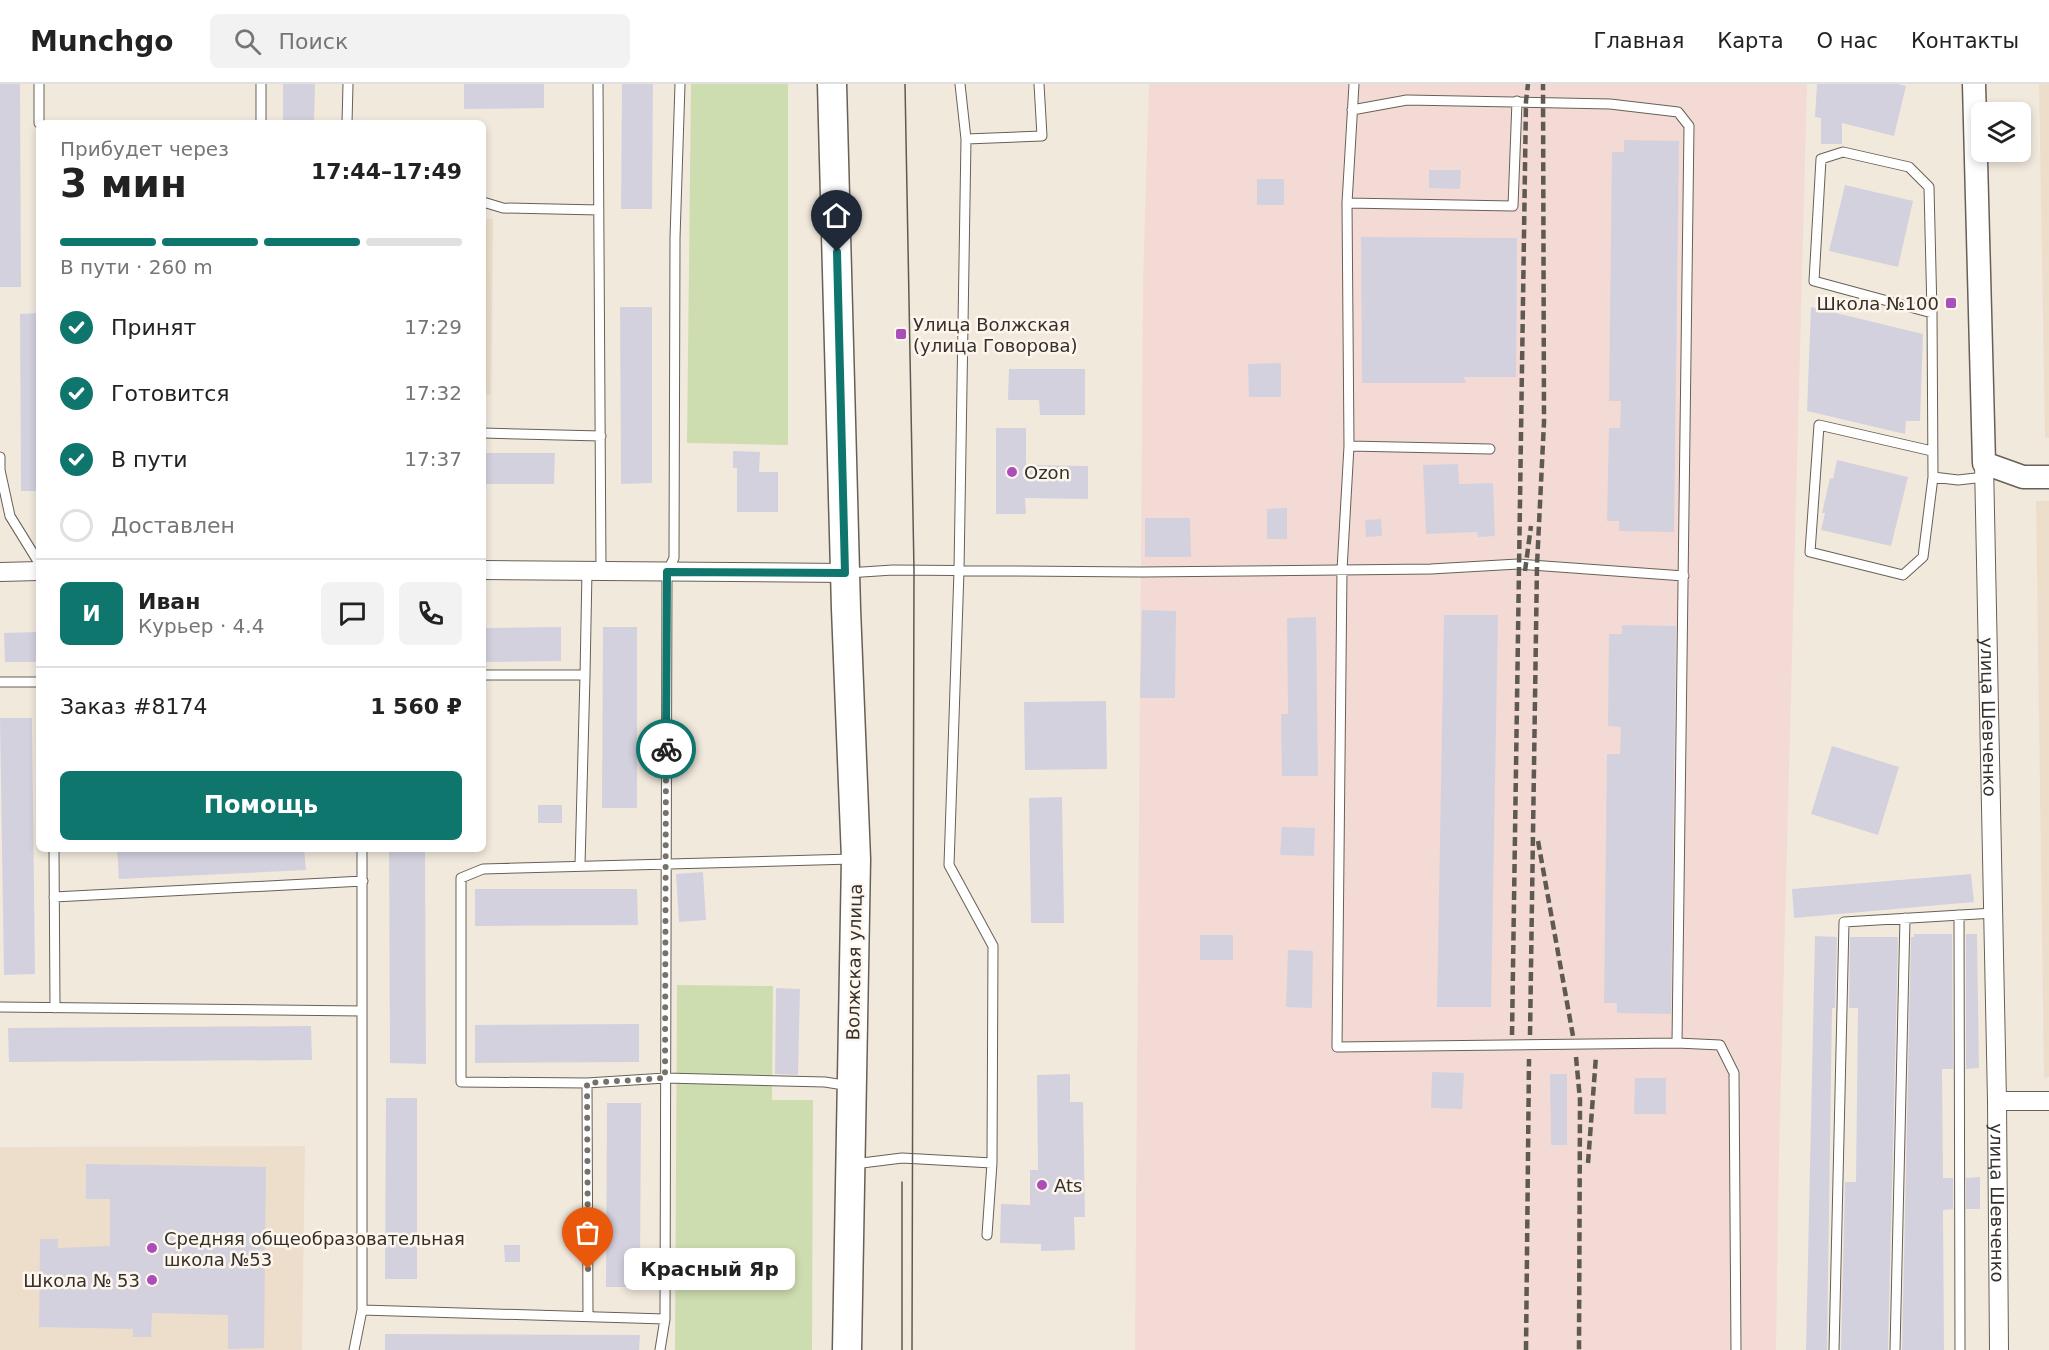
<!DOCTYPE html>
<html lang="ru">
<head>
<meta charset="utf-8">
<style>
  body { margin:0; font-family:"DejaVu Sans",sans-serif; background:#f2f2f2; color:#222; height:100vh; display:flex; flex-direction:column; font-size:22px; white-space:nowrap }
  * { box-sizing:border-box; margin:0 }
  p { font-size:20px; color:#767676 }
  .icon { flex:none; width:33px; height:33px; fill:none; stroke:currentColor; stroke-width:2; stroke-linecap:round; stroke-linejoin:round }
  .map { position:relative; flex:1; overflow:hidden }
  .panel { position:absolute; left:36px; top:36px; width:450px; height:732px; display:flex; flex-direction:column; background:#fff; border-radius:9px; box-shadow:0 3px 9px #0003 }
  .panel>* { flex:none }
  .fabs { position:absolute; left:1971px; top:18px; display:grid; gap:12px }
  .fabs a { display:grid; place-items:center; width:60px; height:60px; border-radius:9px; background:#fff; box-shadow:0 3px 9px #0003; font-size:30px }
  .pin { position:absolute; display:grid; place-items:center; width:51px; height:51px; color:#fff; margin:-62px -26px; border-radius:50% 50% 50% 0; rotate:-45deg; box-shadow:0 0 6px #0007 }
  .pin .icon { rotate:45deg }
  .courier { position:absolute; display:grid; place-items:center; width:60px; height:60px; margin:-30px; border:4px solid #0f766e; border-radius:50%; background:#fff; color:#222; box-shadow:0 2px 8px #0007 }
  .bubble { position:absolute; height:42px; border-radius:9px; background:#fff; box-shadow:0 3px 9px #0003; font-size:20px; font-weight:700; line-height:42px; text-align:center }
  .head em { font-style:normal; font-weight:700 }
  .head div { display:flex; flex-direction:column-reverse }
  .head { display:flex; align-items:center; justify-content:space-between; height:102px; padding:0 24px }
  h1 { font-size:39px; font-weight:700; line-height:45px }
  .bar { display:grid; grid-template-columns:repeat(4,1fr); gap:9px 6px; align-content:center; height:72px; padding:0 24px }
  .bar i { height:8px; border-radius:4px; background:#e0e0e0 }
  .bar .selected { background:#0f766e }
  .bar p { grid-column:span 4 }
  .line { display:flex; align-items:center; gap:15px; padding:0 24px; border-top:2px solid #e0e0e0 }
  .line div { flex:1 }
  .round { display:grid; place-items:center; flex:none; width:63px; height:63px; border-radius:9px; background:#f2f2f2 }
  ol { padding:0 24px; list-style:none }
  li { display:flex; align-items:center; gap:18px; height:66px }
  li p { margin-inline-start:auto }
  li .icon { padding:6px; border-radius:50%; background:#0f766e; color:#fff; stroke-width:4 }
  li:last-child { color:#767676 }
  li i { width:33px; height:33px; border:3px solid #e0e0e0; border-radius:50% }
  .cta { display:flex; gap:12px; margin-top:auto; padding:12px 24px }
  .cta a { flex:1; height:69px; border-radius:9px; background:#0f766e; color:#fff; font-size:24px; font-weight:700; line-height:69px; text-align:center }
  header { display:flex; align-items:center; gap:36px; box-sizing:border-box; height:84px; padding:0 30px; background:#fff; border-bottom:2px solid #e0e0e0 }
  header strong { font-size:28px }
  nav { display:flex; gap:33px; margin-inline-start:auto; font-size:21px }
  .search { width:420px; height:54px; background:#f2f2f2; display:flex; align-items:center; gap:15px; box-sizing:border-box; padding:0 21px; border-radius:9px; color:#767676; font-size:22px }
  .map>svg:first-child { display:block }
</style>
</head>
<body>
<header>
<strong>Munchgo</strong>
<div class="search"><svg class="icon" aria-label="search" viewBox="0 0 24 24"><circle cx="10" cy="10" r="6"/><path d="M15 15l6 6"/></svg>Поиск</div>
<nav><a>Главная</a><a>Карта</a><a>О нас</a><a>Контакты</a></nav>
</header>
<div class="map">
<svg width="2049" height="1266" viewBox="0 0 2049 1266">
  <rect width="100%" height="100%" fill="#f2e9dd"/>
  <!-- built -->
  <path fill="#ecdecb" d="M2039 0H2049V354H2045Z
    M483 135H493L491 311H483Z
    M2036 417H2049V993L2044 994Z
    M305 1062 302 1266H0V1063Z"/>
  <!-- industrial -->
  <path fill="#f4dad4" d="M1149 0H1807L1779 1071 1776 1266H1135L1143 197Z"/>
  <!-- green -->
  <path fill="#ceddb0" d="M691 0H788V361L687 359Z
    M677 901 773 902 772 1016H813L812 1266H675Z"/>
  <!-- building -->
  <path fill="#d4d1df" d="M0 0H20L21 203H0Z
    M283 0H315L314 39H283Z
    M464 0H544V24L464 25Z
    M622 0H653L652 125H621Z
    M1817 0H1898L1906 2 1894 52 1842 39V60H1821V34L1815 33Z
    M1624 56 1679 57 1674 448 1619 447V437H1607L1609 344H1620L1621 317H1609L1612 68H1624Z
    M1429 86H1461L1460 105 1429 104Z
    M1257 95H1284V121H1257Z
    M1845 101 1913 117 1898 183 1829 167Z
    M1361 153 1517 154 1516 293H1464L1466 299H1362Z
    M620 223H652V399L621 400Z
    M1811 223 1923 250 1920 337H1906L1905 350 1807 327Z
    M39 229V407H21L20 230Z
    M1281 279V313H1249L1248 280Z
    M1009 285H1085V331H1040L1039 316H1008Z
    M996 344H1026V381L1088 382V415L1025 414 1026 430H996Z
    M733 367 760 368 759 388H778V428H737V384H733Z
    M483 369H555L554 400H483Z
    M1837 376 1908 393 1891 462 1821 446 1825 429H1822L1830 394 1833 395Z
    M1458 380 1459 400 1493 399 1495 452 1478 453 1477 448 1426 450 1423 381Z
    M1287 424V455H1267V425Z
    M1145 434H1190L1191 473H1145Z
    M1381 435 1382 452 1366 453 1365 436Z
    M1142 526 1176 527 1175 614H1140Z
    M1444 531H1498L1491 923H1437Z
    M1316 533 1318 692H1282L1281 630H1288L1287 534Z
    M1622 541 1676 542 1671 930 1617 929V919H1604L1607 670H1620L1621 643 1608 642 1609 550H1622Z
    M561 543V577L483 578V544Z
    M603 543H637V724H602Z
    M39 548V578H5L4 549Z
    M1106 617 1107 685 1025 686 1024 618Z
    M0 634H32L35 890 4 891Z
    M1832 662 1899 683 1878 751 1811 730Z
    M1062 713 1064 839H1031L1029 714Z
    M538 721H562V739H538Z
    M1282 743 1315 744 1314 772 1280 771Z
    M117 765H304L306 786 119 795Z
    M389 765H425L426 980 390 979Z
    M703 788 706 836 679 838 676 790Z
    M1971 790 1974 818 1794 834 1792 805Z
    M475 805H637L638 841 475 842Z
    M1914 850H1952L1953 985H1942L1943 1094H1953V1125L1943 1126 1944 1266H1902L1911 853H1914Z
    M1966 850H1977L1979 984 1966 985Z
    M1200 851H1233V876H1200Z
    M1815 852 1837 853 1835 924H1832L1827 1266H1806Z
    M1850 853H1898L1888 1266H1841L1845 1098H1856L1858 924H1849Z
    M1288 866 1313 867 1312 924 1286 923Z
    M776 904 800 905 798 991 775 990Z
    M639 940V978L475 979V941Z
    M311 942 312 976 9 978 8 944Z
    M1432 988 1464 989 1462 1025 1431 1024Z
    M1070 990V1018H1083L1085 1133H1074L1075 1166 1041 1167V1160L1000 1159 1001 1120 1030 1121V1086H1038L1037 991Z
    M1550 990H1567V1061H1551Z
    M1635 994H1666V1030H1634Z
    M386 1014H417V1195H385Z
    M607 1019H641L640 1203H606Z
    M86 1080 266 1083 264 1264 228 1265V1231L152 1229 151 1253H133V1245L39 1243 40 1155H58V1164L110 1162V1115H86Z
    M1980 1093V1125H1966V1094Z
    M504 1161H520V1178H505Z
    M385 1250 640 1251 639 1266H385Z"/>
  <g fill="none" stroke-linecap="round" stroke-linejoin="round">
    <defs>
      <path id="service" d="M39 0V39
        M598 0 601 487
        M960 0 966 55 959 487 949 781 993 862 992 1079 987 1151
        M1354 0 1347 119 1349 362 1342 486 1337 963 1677 959 1720 961 1734 989 1736 1266
        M1352 26 1407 16 1610 20 1678 28 1689 42 1677 959
        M261 39V0
        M347 39 348 0
        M966 55 1042 52 1039 0
        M483 118 503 124 599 126
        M1347 119 1513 122 1517 17
        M483 349 601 352
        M1349 362 1490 365
        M1932 367 1819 341 1810 468 1903 491 1923 473 1933 393 1932 229 1929 103 1909 83 1843 68 1821 75 1814 197 1932 229
        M0 373V386L10 432 39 479
        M1933 393 1958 396 1985 393
        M847 489 893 486 1142 488 1431 485 1518 480 1684 492
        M483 591H585L587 487
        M0 598H39
        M54 765 55 924
        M580 781 585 591
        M54 813 363 797
        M1959 831 1960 1266
        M0 923 362 927
        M587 999 588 1232
        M850 1002 825 998 665 994 587 999 461 998V794L483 785 852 775
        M854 1080 902 1074 992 1079
        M362 1226 665 1235
        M354 1266 362 1226V765
        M660 1266 665 1235 667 488 674 474 675 154 680 0
        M1834 1266 1844 838 1994 829
        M1895 1266 1905 834"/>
      <g id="minor">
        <path id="s1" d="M1984 379 1997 1017 1999 1266"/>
        <path d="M483 486 845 489"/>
        <path d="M0 488 39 487"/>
        <path d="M1997 1017H2049"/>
      </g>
      <path id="tertiary" d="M1974 0 1984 379 2023 393H2049"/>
      <path id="primary" d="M832 0 846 525 856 775 847 1266"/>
    </defs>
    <!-- service casing -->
    <use href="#service" stroke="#686056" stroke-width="11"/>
    <!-- minor casing -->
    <use href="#minor" stroke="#686056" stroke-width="20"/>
    <!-- tertiary casing -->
    <use href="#tertiary" stroke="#686056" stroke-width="25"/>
    <!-- primary casing -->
    <use href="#primary" stroke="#686056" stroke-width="31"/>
    <!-- service -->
    <use href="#service" stroke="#fff" stroke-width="9"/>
    <!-- minor -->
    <use href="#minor" stroke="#fff" stroke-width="18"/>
    <!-- tertiary -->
    <use href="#tertiary" stroke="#fff" stroke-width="22"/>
    <!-- primary -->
    <use href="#primary" stroke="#fff" stroke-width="28"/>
    <!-- tram -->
    <path stroke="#5e5a53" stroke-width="1.5" d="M905 0 914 486 912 1266
      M902 1266V1098"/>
    <!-- rail -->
    <path stroke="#5e5a53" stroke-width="4.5" stroke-dasharray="9 4.5" stroke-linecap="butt" d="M1525 487 1531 442
      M1538 757 1573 952
      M1512 951 1526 17 1528 0
      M1530 951 1537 481 1544 338 1543 0
      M1576 973 1580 1016 1579 1266
      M1588 1079 1596 972
      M1526 1266 1529 975"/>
  </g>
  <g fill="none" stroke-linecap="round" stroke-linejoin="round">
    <!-- done -->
    <path stroke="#76716a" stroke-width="6" stroke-dasharray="0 10.8" d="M588 1185 587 999 665 994 666 665"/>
    <!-- route -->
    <path stroke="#0f766e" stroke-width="8" d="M666 665 667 488 845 489 837 168"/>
  </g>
  <!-- markers -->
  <g fill="#ab4eb9" stroke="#fef6ed" stroke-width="2">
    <rect x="1945" y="213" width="12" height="12" rx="3"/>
    <rect x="895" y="244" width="12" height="12" rx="3"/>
    <circle cx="1012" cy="388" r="6"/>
    <circle cx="1042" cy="1101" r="6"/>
    <circle cx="152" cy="1164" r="6"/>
    <circle cx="152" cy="1196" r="6"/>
  </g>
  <g text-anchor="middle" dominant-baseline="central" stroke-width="5" stroke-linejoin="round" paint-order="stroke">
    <!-- poi labels -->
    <g font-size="18" fill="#34312c" stroke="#fef6ed" text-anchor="start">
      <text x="1939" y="219" text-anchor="end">Школа №100</text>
      <text x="913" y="240">Улица Волжская<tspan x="913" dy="21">(улица Говорова)</tspan></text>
      <text x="1024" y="388">Ozon</text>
      <text x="1054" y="1101">Ats</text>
      <text x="164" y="1154">Средняя общеобразовательная<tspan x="164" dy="21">школа №53</tspan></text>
      <text x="140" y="1196" text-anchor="end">Школа № 53</text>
    </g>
    <!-- street labels -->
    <g font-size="18" fill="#34312c" stroke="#fef6ed">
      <text stroke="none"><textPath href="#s1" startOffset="254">улица Шевченко</textPath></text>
      <text transform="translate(854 878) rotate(-89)">Волжская улица</text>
      <text stroke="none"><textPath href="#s1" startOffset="740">улица Шевченко</textPath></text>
    </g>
  </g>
</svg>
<div class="fabs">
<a><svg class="icon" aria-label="layers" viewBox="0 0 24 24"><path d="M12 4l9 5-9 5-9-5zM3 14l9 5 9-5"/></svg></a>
</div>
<div class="pin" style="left:588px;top:1185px;background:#ea580c"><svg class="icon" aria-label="bag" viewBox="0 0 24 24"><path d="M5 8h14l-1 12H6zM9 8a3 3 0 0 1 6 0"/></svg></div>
<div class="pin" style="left:837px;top:168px;background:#1f2937"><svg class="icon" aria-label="home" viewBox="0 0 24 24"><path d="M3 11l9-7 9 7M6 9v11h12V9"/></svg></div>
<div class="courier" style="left:666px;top:665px"><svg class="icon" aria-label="bike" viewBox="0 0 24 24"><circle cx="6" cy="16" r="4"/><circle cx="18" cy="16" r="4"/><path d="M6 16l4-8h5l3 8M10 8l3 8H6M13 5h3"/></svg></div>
<div class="bubble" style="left:624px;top:1164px;width:171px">Красный Яр</div>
<section class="panel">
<div class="head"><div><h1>3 мин</h1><p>Прибудет через</p></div><em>17:44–17:49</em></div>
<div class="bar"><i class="selected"></i><i class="selected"></i><i class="selected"></i><i></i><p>В пути · 260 m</p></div>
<ol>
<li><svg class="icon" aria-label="check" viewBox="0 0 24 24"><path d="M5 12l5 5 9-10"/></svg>Принят<p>17:29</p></li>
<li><svg class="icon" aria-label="check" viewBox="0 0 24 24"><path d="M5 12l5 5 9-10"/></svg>Готовится<p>17:32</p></li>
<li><svg class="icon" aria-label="check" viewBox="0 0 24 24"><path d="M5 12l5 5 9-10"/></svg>В пути<p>17:37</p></li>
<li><i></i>Доставлен</li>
</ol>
<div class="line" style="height:108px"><b class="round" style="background:#0f766e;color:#fff">И</b><div><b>Иван</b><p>Курьер · 4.4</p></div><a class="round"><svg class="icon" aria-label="chat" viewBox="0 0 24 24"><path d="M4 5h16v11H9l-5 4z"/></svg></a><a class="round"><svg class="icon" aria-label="phone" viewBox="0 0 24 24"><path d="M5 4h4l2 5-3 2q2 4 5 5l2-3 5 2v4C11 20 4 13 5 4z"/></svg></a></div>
<div class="line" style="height:78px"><div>Заказ #8174</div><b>1 560 ₽</b></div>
<div class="cta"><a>Помощь</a></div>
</section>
</div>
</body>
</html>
